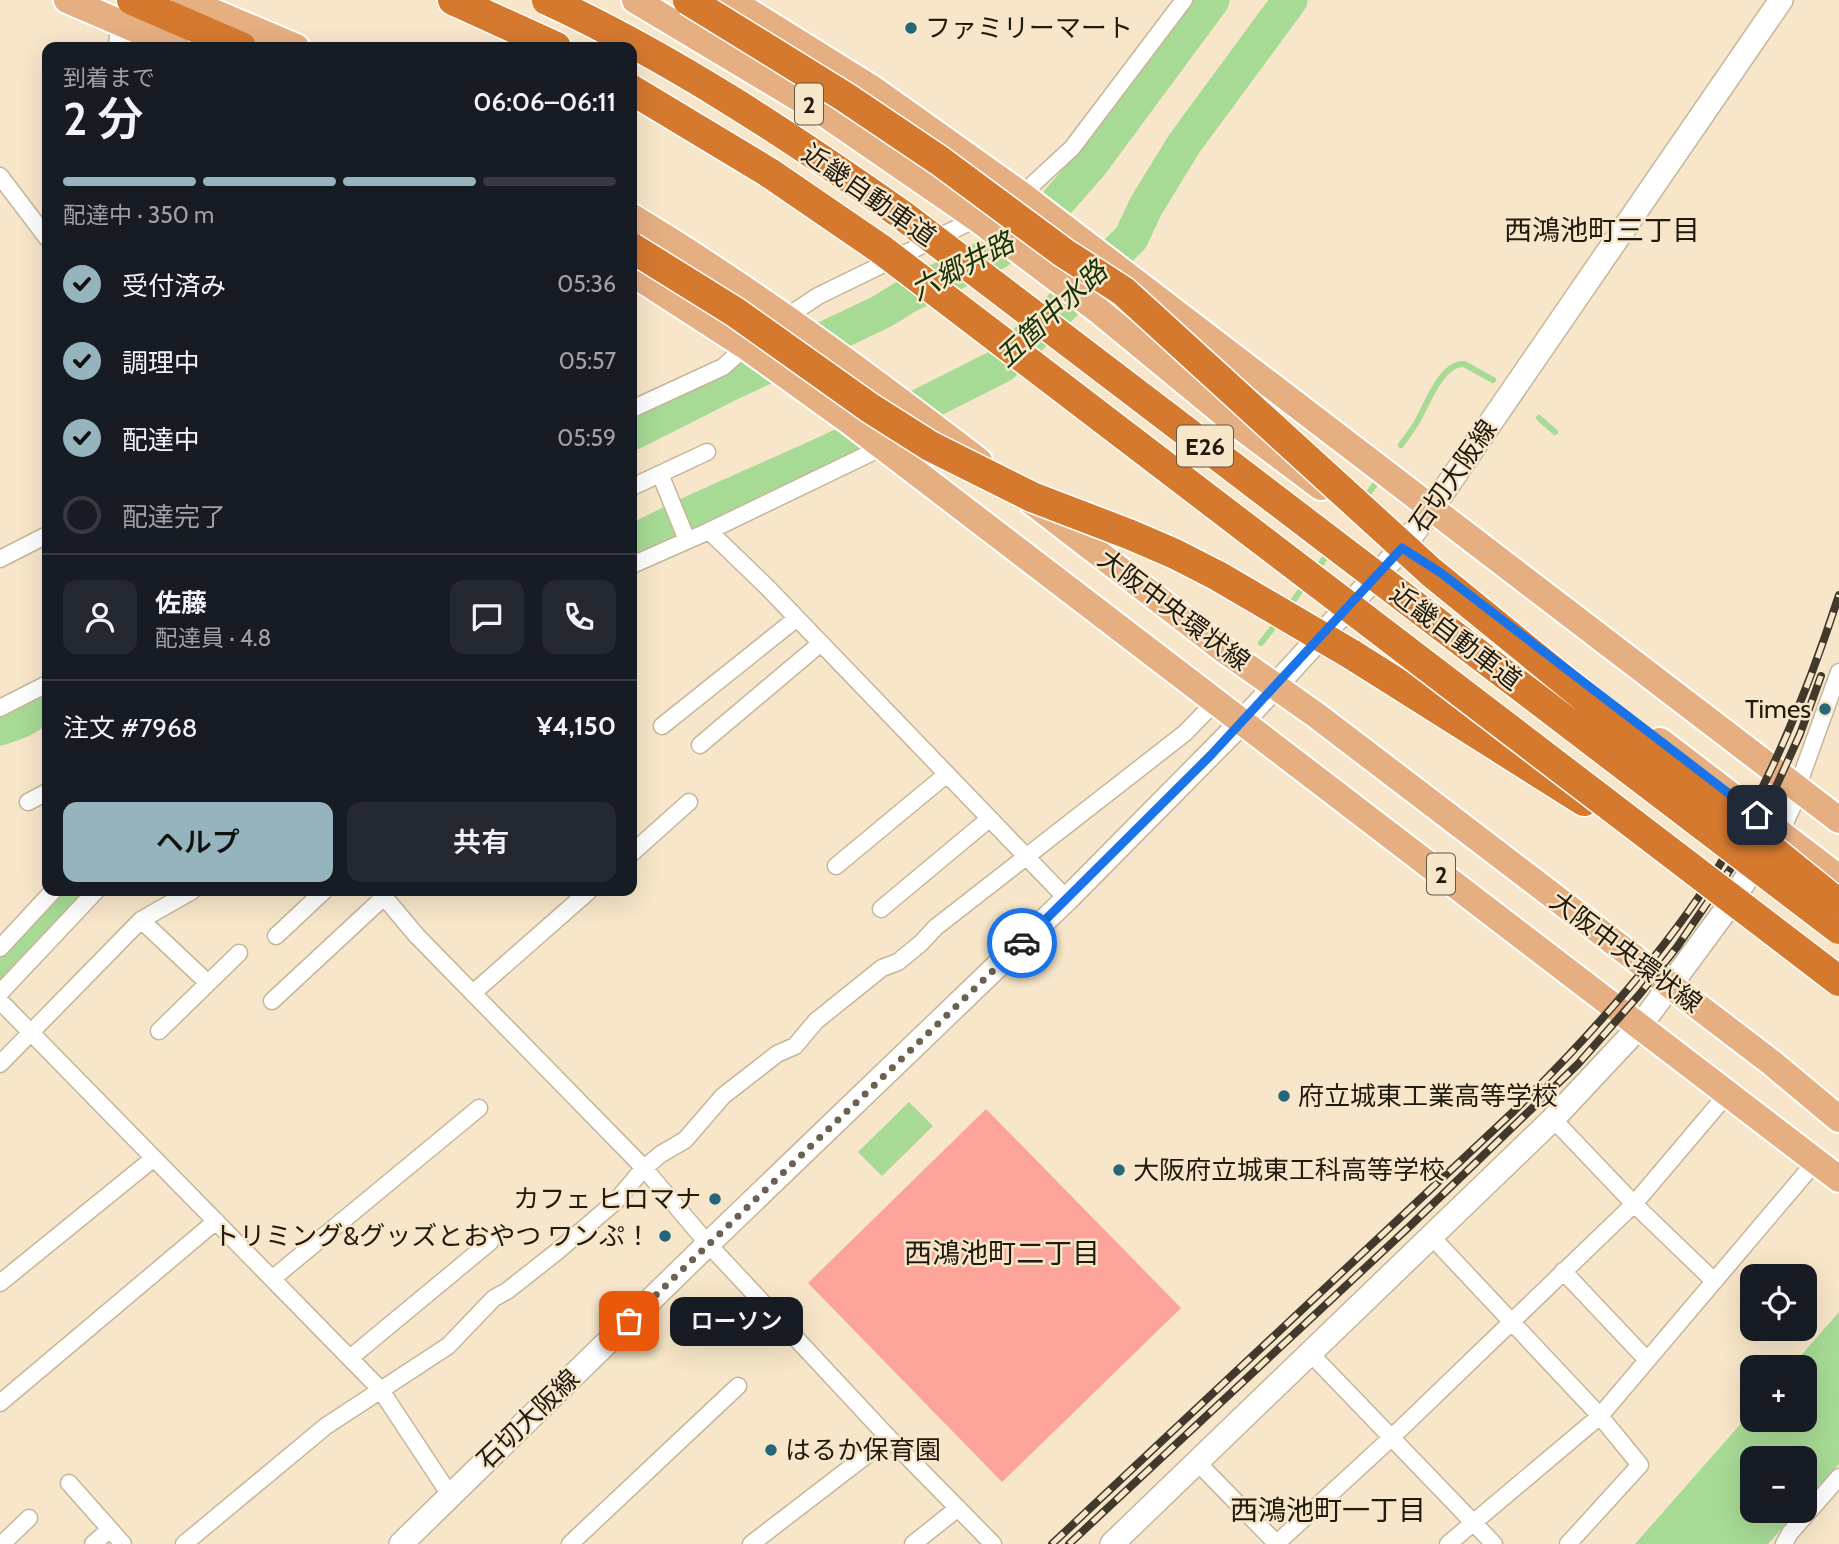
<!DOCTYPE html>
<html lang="ja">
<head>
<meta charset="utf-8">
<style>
  body { margin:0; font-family:Cabin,"Noto Sans JP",sans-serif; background:#242831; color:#f1f3f6; height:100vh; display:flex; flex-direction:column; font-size:26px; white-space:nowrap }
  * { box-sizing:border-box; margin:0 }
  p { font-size:23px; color:#9ea1a6 }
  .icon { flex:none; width:38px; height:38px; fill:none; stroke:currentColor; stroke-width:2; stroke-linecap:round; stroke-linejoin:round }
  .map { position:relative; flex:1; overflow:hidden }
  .panel { position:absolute; left:42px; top:42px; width:595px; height:854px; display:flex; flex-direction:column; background:#171b24; border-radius:14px; box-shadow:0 7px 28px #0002 }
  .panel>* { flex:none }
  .buttons { position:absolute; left:1740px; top:1264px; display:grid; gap:14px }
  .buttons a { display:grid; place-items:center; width:77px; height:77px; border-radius:14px; background:#171b24; box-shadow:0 7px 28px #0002; font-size:35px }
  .pin { position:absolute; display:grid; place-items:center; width:60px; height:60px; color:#fff; margin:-30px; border-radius:14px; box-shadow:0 4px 10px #0006 }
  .courier { position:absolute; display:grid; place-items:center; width:70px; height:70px; margin:-35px; border:5px solid #1a73e8; border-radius:50%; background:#fff; color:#222; box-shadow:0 2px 9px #0007 }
  .bubble { position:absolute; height:49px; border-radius:14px; background:#171b24; box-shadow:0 7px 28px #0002; font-size:23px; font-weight:600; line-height:49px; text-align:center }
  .headline em { font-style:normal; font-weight:600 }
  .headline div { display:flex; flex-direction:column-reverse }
  .headline { display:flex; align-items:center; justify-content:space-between; height:119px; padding:0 21px }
  h1 { font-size:46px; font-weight:600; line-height:52px }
  .bar { display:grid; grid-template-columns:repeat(4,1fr); gap:10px 7px; align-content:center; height:84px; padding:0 21px }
  .bar i { height:9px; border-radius:5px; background:#363941 }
  .bar .on { background:#95b4be }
  .bar p { grid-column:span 4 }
  .line { display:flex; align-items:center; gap:18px; padding:0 21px; border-top:2px solid #363941 }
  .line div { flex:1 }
  .round { display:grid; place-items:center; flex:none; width:74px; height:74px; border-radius:14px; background:#242831 }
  ol { padding:0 21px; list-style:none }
  li { display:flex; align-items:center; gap:21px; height:77px }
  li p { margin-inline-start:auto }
  li .icon { padding:7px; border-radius:50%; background:#95b4be; color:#111; stroke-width:4 }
  li:last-child { color:#9ea1a6 }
  li i { width:38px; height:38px; border:4px solid #363941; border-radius:50% }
  .action { display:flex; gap:14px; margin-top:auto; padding:14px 21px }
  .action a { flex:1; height:80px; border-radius:14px; background:#95b4be; color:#111; font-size:28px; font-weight:600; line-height:80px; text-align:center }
  .action a+a { background:#242831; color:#f1f3f6 }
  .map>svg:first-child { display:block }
</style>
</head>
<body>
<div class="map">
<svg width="1839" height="1544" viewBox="0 0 1839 1544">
  <rect width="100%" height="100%" fill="#f7e6c9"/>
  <!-- green -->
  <path fill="#fca49a" d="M986 1109 1181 1308 1002 1482 808 1283Z"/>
  <!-- water -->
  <path fill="#a7da95" d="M909 1102 933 1126 882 1176 858 1152Z
    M1839 1312V1464L1804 1503V1458H1752V1510H1798L1768 1544H1635L1752 1411V1419H1804V1367H1791Z"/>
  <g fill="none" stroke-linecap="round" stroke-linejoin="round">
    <!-- stream -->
    <path stroke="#a7da95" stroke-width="6" d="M1539 418 1555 432
      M1401 445C1406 438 1412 430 1417 422 1427 405 1441 363 1464 364L1493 380
      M1368 494 1378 480
      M1315 572 1329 552
      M1288 608 1306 583
      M1261 643 1279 620"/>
    <!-- river -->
    <path stroke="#a7da95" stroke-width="35" d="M632 433 733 382 881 312 907 296 995 253 1040 222 1090 165 1212 0
      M632 542 694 512 833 450 1002 365 1131 238 1146 206 1184 144 1290 0
      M0 728 22 720 47 705
      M0 962 68 891"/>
    <defs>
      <path id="street" d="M117 47 119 22
        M0 176 47 238
        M1018 198 1072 148 1184 0
        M779 322 818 296 982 216
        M632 409 723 367 752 341
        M660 474 687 540
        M632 487 707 452
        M709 531 883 447
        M0 559 47 535
        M632 565 709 531 767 587 1067 899
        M0 708 47 684
        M662 726 797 618
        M700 745 821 643
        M1797 788 1839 672
        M28 802 47 792
        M632 853 689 802
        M836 866 947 774
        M379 891 417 936 644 1168 708 1244 889 1438 993 1544
        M881 909 989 819
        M141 920 208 983
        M276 936 324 891
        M0 948 53 891
        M0 993 96 891
        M473 993 589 891
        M0 1001 380 1389 450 1495
        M272 1001 384 897
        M159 1031 239 953
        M0 1064 141 920 192 891
        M1553 1119 1634 1204 1714 1281
        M1431 1236 1600 1416 1640 1465 1568 1544
        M1563 1271 1647 1360
        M272 1279 479 1108
        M0 1283 154 1158
        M1310 1353 1494 1544
        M350 1358 490 1242
        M0 1403 216 1221
        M1198 1463 1277 1544
        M69 1483 123 1544
        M2 1544 29 1518
        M93 1544 109 1530
        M184 1544 326 1426 448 1346 494 1298 507 1291 559 1250 616 1201 644 1168 661 1154 685 1140 723 1096 777 1054 795 1046 816 1021 882 968 898 962 921 943 936 927 1185 733 1215 702
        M570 1544 738 1386
        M751 1544 889 1438
        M913 1544 958 1508
        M1276 1544 1390 1439 1634 1204 1728 1093
        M1448 1544 1600 1416 1816 1161
        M1784 1544 1790 1533 1839 1477"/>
      <path id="secondary" d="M401 1544 708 1244 1067 899 1242 722 1402 548 1432 508 1781 0
        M1112 1544 1553 1119 1640 1026 1725 911 1778 830 1797 788"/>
      <path id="primary" d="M67 0 177 47
        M185 0 296 47
        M635 0 825 114 976 218 1099 311 1229 418 1321 487
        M730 0 873 89 1022 195 1839 820
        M632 217C753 290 867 375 979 461
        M632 273 745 346 849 421 1839 1179
        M1032 502 1224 650 1316 715 1772 1063 1839 1119
        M1660 741 1839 878"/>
      <path id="highway" d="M132 0 241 47
        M453 0 556 47
        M1351 654 1584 801"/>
    </defs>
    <!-- street casing -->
    <use href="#street" stroke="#c5b699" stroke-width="19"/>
    <!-- secondary casing -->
    <use href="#secondary" stroke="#c5b699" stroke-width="26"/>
    <!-- primary casing -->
    <use href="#primary" stroke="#fff" stroke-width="30"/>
    <!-- highway casing -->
    <use href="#highway" stroke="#fff" stroke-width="33"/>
    <!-- street -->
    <use href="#street" stroke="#fff" stroke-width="16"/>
    <!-- secondary -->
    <use href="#secondary" stroke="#fff" stroke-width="23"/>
    <!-- primary -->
    <use href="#primary" stroke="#e6af82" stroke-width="26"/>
    <!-- highway -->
    <use href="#highway" stroke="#d5792f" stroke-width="30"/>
    <defs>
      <path id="rail" d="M1052 1544 1514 1111C1581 1045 1644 976 1698 898 1761 807 1805 700 1839 595
        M1069 1544 1410 1226 1578 1064 1639 995 1677 947 1755 833 1800 734 1821 676"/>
    </defs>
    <!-- rail casing -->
    <use href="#rail" stroke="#41392b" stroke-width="8"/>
    <!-- rail -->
    <use href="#rail" stroke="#f7e6c9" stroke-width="5" stroke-dasharray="16" stroke-linecap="butt"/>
    <defs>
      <path id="highway-bridge" d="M547 0C672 58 790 136 902 215L1839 929
        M688 0 845 97 940 161 1064 253 1123 291 1431 572 1836 902
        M632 90 768 172 882 250 1839 981
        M632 248 735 312 870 408 930 446 1032 497 1131 535 1175 554 1218 576 1351 654"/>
    </defs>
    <!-- highway-bridge casing -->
    <use href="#highway-bridge" stroke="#fff" stroke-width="33" stroke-linecap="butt"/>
    <!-- highway-bridge -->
    <use href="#highway-bridge" stroke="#d5792f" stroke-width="30"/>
  </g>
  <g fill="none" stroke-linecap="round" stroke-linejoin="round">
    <!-- done -->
    <path stroke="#6b6150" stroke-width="7" stroke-dasharray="0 12.6" d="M629 1321 1022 943"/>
    <!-- route -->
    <path stroke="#1a73e8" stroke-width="9" d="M1022 943 1211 755 1402 548 1441 573 1757 815"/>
  </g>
  <!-- markers -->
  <g fill="#25677a" stroke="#f7e6c9" stroke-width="2.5">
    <circle cx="911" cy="28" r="7"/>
    <circle cx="1825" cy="709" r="7"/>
    <circle cx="1284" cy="1096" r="7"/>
    <circle cx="1119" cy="1170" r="7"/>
    <circle cx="715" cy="1199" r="7"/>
    <circle cx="665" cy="1236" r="7"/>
    <circle cx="771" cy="1450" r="7"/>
  </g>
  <g text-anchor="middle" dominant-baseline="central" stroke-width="5" stroke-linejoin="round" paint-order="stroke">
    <!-- shield labels -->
    <g fill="#f7e6c9" stroke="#605747" stroke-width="2">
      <rect x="795" y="83.5" width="28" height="41" rx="5"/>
      <rect x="1177" y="425.5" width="56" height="41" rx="5"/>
      <rect x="1427" y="853.5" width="28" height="41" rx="5"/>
    </g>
    <g font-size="24" font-weight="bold" fill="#201a0f">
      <text x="809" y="104">2</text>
      <text x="1205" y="446">E26</text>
      <text x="1441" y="874">2</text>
    </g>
    <!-- poi labels -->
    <g font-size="26" fill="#201a0f" stroke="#f7e6c9" text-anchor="start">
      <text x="925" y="28">ファミリーマート</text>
      <text x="1811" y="709" text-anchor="end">Times</text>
      <text x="1298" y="1096">府立城東工業高等学校</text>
      <text x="1133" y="1170">大阪府立城東工科高等学校</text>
      <text x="701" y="1199" text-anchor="end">カフェ ヒロマナ</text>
      <text x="651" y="1236" text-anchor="end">トリミング&amp;グッズとおやつ ワンぷ！</text>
      <text x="785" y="1450">はるか保育園</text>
    </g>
    <!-- street labels -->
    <g font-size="26" fill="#201a0f" stroke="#f7e6c9">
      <text transform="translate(869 195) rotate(35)">近畿自動車道</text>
      <text transform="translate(1453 476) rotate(-55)">石切大阪線</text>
      <text transform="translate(1174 610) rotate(37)">大阪中央環状線</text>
      <text transform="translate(1456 637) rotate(37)">近畿自動車道</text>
      <text transform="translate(1626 952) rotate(37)">大阪中央環状線</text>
      <text transform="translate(528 1419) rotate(-44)">石切大阪線</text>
    </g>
    <!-- neighbourhood labels -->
    <g font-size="28" fill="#201a0f" stroke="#f7e6c9">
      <text x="1602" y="230">西鴻池町三丁目</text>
      <text x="1002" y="1253">西鴻池町二丁目</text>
      <text x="1328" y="1510">西鴻池町一丁目</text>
    </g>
    <!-- water labels -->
    <g font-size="28" font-style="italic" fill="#133304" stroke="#f7e6c9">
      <text transform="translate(962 266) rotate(-28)">六郷井路</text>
      <text transform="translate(1051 314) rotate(-43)">五箇中水路</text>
    </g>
  </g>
</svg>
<div class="buttons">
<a><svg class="icon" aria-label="locate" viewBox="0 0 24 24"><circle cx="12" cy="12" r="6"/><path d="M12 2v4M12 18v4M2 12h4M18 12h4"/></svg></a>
<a>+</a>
<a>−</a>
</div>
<div class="pin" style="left:629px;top:1321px;background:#ea580c"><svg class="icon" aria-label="bag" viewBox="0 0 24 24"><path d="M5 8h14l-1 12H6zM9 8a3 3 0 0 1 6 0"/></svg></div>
<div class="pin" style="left:1757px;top:815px;background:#1f2937"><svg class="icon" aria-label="home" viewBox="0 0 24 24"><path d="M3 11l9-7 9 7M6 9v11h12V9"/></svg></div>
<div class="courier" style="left:1022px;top:943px"><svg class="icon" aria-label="car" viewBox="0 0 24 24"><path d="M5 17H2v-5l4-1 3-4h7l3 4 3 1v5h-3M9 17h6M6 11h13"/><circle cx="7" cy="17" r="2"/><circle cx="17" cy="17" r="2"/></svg></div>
<div class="bubble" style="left:670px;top:1297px;width:133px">ローソン</div>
<section class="panel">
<div class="headline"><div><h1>2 分</h1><p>到着まで</p></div><em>06:06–06:11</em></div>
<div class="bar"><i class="on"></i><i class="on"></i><i class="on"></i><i></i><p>配達中 · 350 m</p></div>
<ol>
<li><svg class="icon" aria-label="check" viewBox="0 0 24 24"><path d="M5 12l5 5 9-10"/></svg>受付済み<p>05:36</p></li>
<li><svg class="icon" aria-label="check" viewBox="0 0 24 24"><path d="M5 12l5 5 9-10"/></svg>調理中<p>05:57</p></li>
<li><svg class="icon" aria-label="check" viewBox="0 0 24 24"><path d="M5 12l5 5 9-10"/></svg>配達中<p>05:59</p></li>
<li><i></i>配達完了</li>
</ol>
<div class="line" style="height:126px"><a class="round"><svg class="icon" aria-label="person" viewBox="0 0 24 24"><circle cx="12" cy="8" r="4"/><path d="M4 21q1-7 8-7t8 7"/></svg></a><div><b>佐藤</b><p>配達員 · 4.8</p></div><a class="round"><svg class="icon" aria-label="chat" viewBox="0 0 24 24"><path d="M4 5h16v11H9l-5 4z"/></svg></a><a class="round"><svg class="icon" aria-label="phone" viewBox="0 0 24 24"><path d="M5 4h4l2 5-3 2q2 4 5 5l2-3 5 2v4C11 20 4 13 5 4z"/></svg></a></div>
<div class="line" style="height:91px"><div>注文 #7968</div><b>¥4,150</b></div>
<div class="action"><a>ヘルプ</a><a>共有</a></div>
</section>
</div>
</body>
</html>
